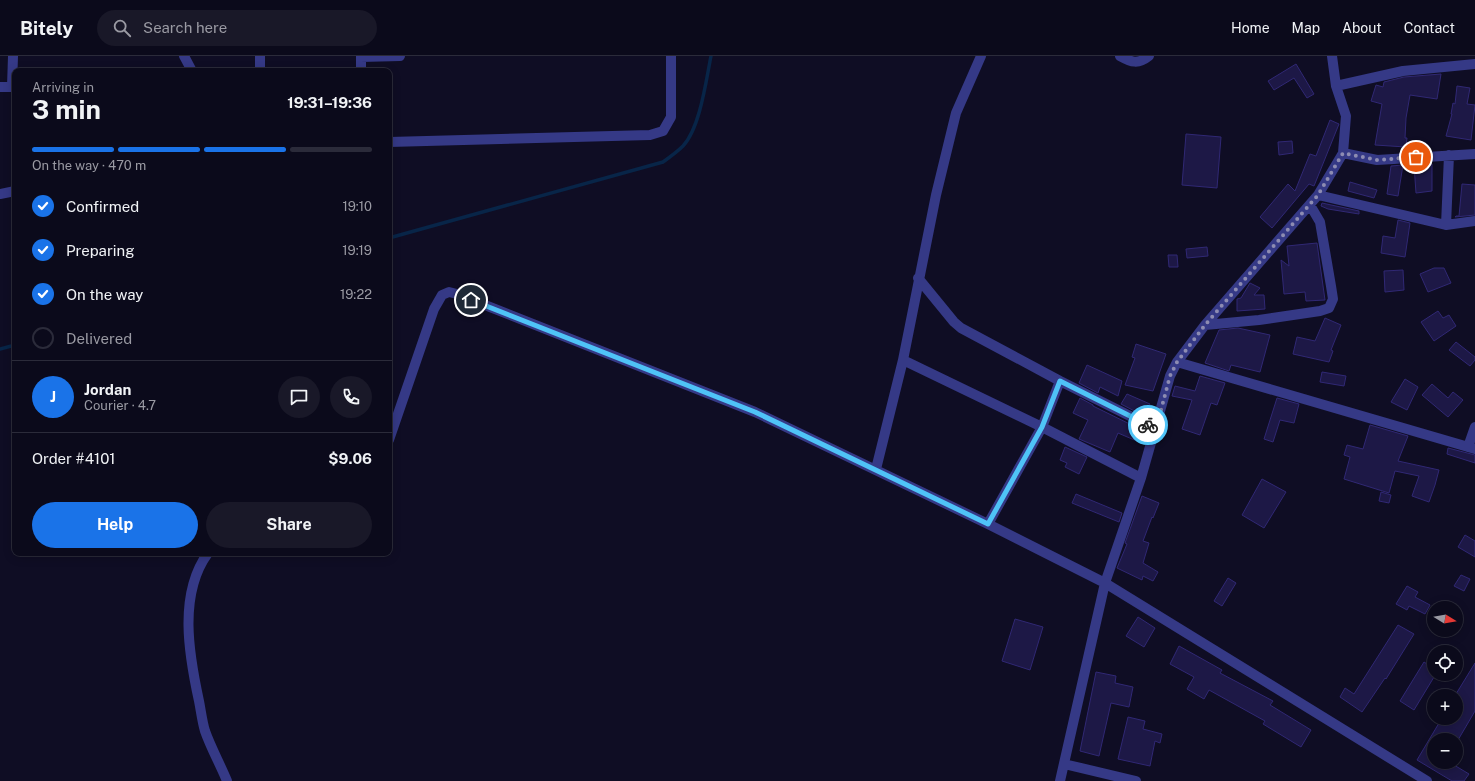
<!DOCTYPE html>
<html lang="en">
<head>
<meta charset="utf-8">
<style>
  body { margin:0; font-family:"Public Sans",sans-serif; background:#191828; color:#f1f3f6; height:100vh; display:flex; flex-direction:column; font-size:15px; white-space:nowrap }
  * { box-sizing:border-box; margin:0 }
  p { font-size:13px; color:#9a9aa3 }
  .icon { flex:none; width:22px; height:22px; fill:none; stroke:currentColor; stroke-width:2; stroke-linecap:round; stroke-linejoin:round }
  .map { position:relative; flex:1; overflow:hidden }
  .side { position:absolute; left:12px; top:12px; width:380px; height:488px; display:flex; flex-direction:column; background:#0b0a1b; border-radius:8px; box-shadow:0 2px 10px #0003,0 0 0 1px #2b2b3a }
  .side>* { flex:none }
  .needle { width:26px; rotate:101deg }
  .tools { position:absolute; left:1427px; top:545px; display:grid; gap:8px }
  .tools a { display:grid; place-items:center; width:36px; height:36px; border-radius:50%; background:#0b0a1b; box-shadow:0 2px 10px #0003,0 0 0 1px #2b2b3a; font-size:20px }
  .pin { position:absolute; display:grid; place-items:center; width:34px; height:34px; color:#fff; margin:-17px; border:2px solid #fff; border-radius:50%; box-shadow:0 1px 4px #0007 }
  .courier { position:absolute; display:grid; place-items:center; width:40px; height:40px; margin:-20px; border:3px solid #4fc3f7; border-radius:50%; background:#fff; color:#222; box-shadow:0 1px 5px #0007 }
  .overview em { font-style:normal; font-weight:700 }
  .overview div { display:flex; flex-direction:column-reverse }
  .overview { display:flex; align-items:center; justify-content:space-between; height:68px; padding:0 20px }
  h1 { font-size:26px; font-weight:700; line-height:30px }
  .bar { display:grid; grid-template-columns:repeat(4,1fr); gap:6px 4px; align-content:center; height:48px; padding:0 20px }
  .bar i { height:5px; border-radius:3px; background:#2b2b3a }
  .bar .on { background:#1a73e8 }
  .bar p { grid-column:span 4 }
  .line { display:flex; align-items:center; gap:10px; padding:0 20px; border-top:1px solid #2b2b3a }
  .line div { flex:1 }
  .round { display:grid; place-items:center; flex:none; width:42px; height:42px; border-radius:21px; background:#191828 }
  ol { padding:0 20px; list-style:none }
  li { display:flex; align-items:center; gap:12px; height:44px }
  li p { margin-inline-start:auto }
  li .icon { padding:4px; border-radius:50%; background:#1a73e8; color:#fff; stroke-width:4 }
  li:last-child { color:#9a9aa3 }
  li i { width:22px; height:22px; border:2px solid #2b2b3a; border-radius:50% }
  .action { display:flex; gap:8px; margin-top:auto; padding:8px 20px }
  .action a { flex:1; height:46px; border-radius:24px; background:#1a73e8; color:#fff; font-size:16px; font-weight:700; line-height:46px; text-align:center }
  .action a+a { background:#191828; color:#f1f3f6 }
  header { display:flex; align-items:center; gap:24px; box-sizing:border-box; height:56px; padding:0 20px; background:#0b0a1b; border-bottom:1px solid #2b2b3a }
  header strong { font-size:19px }
  nav { display:flex; gap:22px; margin-inline-start:auto; font-size:14px }
  .search { width:280px; height:36px; background:#191828; display:flex; align-items:center; gap:10px; box-sizing:border-box; padding:0 14px; border-radius:22px; color:#9a9aa3; font-size:15px }
  .map>svg:first-child { display:block }
</style>
</head>
<body>
<header>
<strong>Bitely</strong>
<div class="search"><svg class="icon" aria-label="search" viewBox="0 0 24 24"><circle cx="10" cy="10" r="6"/><path d="M15 15l6 6"/></svg>Search here</div>
<nav><a>Home</a><a>Map</a><a>About</a><a>Contact</a></nav>
</header>
<div class="map">
<svg width="1475" height="725" viewBox="0 0 1475 725">
  <rect width="100%" height="100%" fill="#0f0d24"/>
  <g fill="none" stroke-linecap="round" stroke-linejoin="round">
    <!-- stream -->
    <path stroke="#082548" stroke-width="3.5" d="M389 182 663 106C670 101 677 96 683 90 700 72 706 25 711 0
      M0 293 15 289"/>
  </g>
  <!-- building -->
  <path fill="#1d1846" stroke="#302874" d="M1296 8 1314 38 1307 42 1294 22 1274 34 1268 25Z
    M1441 18 1437 43 1410 39 1406 62 1405 82H1407L1406 91 1375 89 1382 48 1371 45 1376 29 1383 31 1384 26 1404 21Z
    M1457 30 1470 32 1467 48 1475 49 1471 84 1446 80 1452 58H1451L1453 47 1455 48Z
    M1330 64 1339 68 1314 130 1309 128 1272 172 1260 161 1288 128 1295 135 1310 98 1316 100Z
    M1186 78 1221 81 1217 132 1182 129Z
    M1292 85 1293 97 1279 99 1278 86Z
    M1432 108V135L1416 137 1414 109Z
    M1403 109 1398 140 1387 138 1391 110Z
    M1350 126 1377 134 1374 142 1348 135Z
    M1462 128 1475 129V159L1455 161 1456 160H1459Z
    M1322 147 1359 155V158L1328 153 1321 150Z
    M1398 164 1410 167 1405 201 1381 197 1383 180 1395 182Z
    M1317 187 1325 244 1306 245 1305 236 1284 238 1281 204 1289 210 1287 190Z
    M1207 191 1208 200 1187 202 1186 193Z
    M1168 199H1177L1178 211H1169Z
    M1434 212H1444L1451 227 1428 236 1420 218Z
    M1403 214 1404 234 1385 236 1384 215Z
    M1250 227 1260 232 1254 239H1264L1265 253 1237 255V243L1241 242Z
    M1438 255 1443 262 1449 259 1456 270 1434 285 1421 266Z
    M1325 262 1341 269 1331 294 1333 295 1329 306 1293 298 1297 281 1315 285Z
    M1238 272 1270 279 1260 316 1231 309 1229 315 1205 307 1219 274Z
    M1456 286 1475 301V304L1470 310 1449 294Z
    M1136 288 1166 298 1153 335 1125 329 1135 302 1132 301Z
    M1087 309 1122 325 1118 340 1100 331 1098 337 1079 327Z
    M1322 316 1346 320 1344 330 1320 326Z
    M1200 320 1225 327 1217 349 1211 347 1200 379 1182 373 1192 344 1172 340 1175 330 1195 335Z
    M1405 323 1418 331 1407 354 1391 346Z
    M1432 328 1448 342 1453 336 1463 344 1448 361 1422 339Z
    M1127 338 1150 348 1148 353 1149 354 1146 361 1121 348Z
    M1080 342 1093 349V350L1144 375 1139 386 1118 377 1110 396 1079 383 1088 364 1073 357Z
    M1277 342 1299 348 1294 367 1280 364 1273 386 1264 383Z
    M1370 369 1408 380 1398 405 1439 414 1435 429 1429 446 1412 440 1419 420 1395 415 1389 437 1344 423 1350 401 1344 399 1347 389 1363 393Z
    M1065 391 1087 401 1079 418 1065 411 1067 407 1060 404Z
    M1448 392 1475 399V407L1447 398Z
    M1262 423 1286 436 1264 472 1242 459Z
    M1381 436 1391 439 1389 447 1379 445Z
    M1076 438 1122 457 1119 466 1072 447Z
    M1142 440 1159 447 1153 462 1152 461 1143 485 1149 487 1143 507 1158 516 1153 525 1143 520 1142 524 1117 512 1127 488 1125 487Z
    M1465 479 1475 485V501L1458 491Z
    M1461 519 1470 523 1464 535 1454 530Z
    M1228 522 1236 527 1222 550 1214 545Z
    M1407 530 1418 536 1415 541 1430 549 1425 558 1409 550 1407 554 1396 548Z
    M1138 561 1155 572 1144 591 1126 580Z
    M1015 563 1043 571 1030 614 1002 605Z
    M1398 569 1414 578 1386 623 1385 622 1362 656 1340 641 1345 632 1354 638Z
    M1179 590 1222 614 1220 617 1273 645 1270 649 1311 674 1301 691 1263 668 1265 665 1209 634 1204 643 1187 633 1194 621 1170 608Z
    M1434 597V621L1414 654 1400 645 1424 606 1427 608Z
    M1475 607V655L1458 684H1434V706H1449L1469 718 1464 725H1452L1417 704 1442 662H1456V638Z
    M1096 616 1116 620 1115 627 1133 631 1129 651 1111 647 1099 700 1080 695Z
    M1128 661 1145 665 1143 673 1162 678 1160 687 1155 685 1150 710 1118 703Z"/>
  <g fill="none" stroke-linecap="round" stroke-linejoin="round">
    <!-- minor -->
    <path stroke="#353986" stroke-width="10" d="M184 0 192 15
      M1120 0C1131 6 1138 9 1149 0
      M361 1 400 0
      M260 15V0
      M361 15V0
      M1336 30 1403 15 1475 8
      M0 31H15
      M12 31 13 0
      M389 86 650 79 663 75 671 61V0
      M1343 97 1377 104 1475 98
      M0 138 15 135
      M1318 139 1446 169 1475 165
      M1446 169 1449 99
      M918 222 954 266 961 272 1060 325 1156 373
      M1205 269 1259 264 1320 255 1329 252 1333 243 1331 230 1320 166 1310 149
      M903 304 1042 371 1141 422
      M1177 306 1475 393
      M389 384 434 253 442 239 449 236 457 238 755 356 988 468 1105 527 1427 725
      M1468 391 1475 371
      M876 413 903 304 936 139 956 57 981 0
      M988 468 1042 371 1060 325
      M208 497C178 538 189 599 199 645 201 655 202 665 205 675 211 692 220 708 227 725
      M1064 708 1136 725
      M1060 725 1105 527 1141 422 1170 320 1177 306 1205 269 1318 139 1343 97 1346 60 1336 30 1332 0"/>
  </g>
  <g fill="none" stroke-linecap="round" stroke-linejoin="round">
    <!-- done -->
    <path stroke="#8d8cb2" stroke-width="4" stroke-dasharray="0 7.2" d="M1148 369 1156 373 1170 320 1177 306 1205 269 1318 139 1343 97 1377 104 1416 101"/>
    <!-- route -->
    <path stroke="#4fc3f7" stroke-width="5" d="M471 244 755 356 988 468 1042 371 1060 325 1148 369"/>
  </g>
</svg>
<div class="tools">
<a><svg class="needle" viewBox="-14 -14 28 28"><path d="M0-13l5 13h-10z" fill="#e53935"/><path d="M0 13l5-13h-10z" fill="#9a9aa3"/></svg></a>
<a><svg class="icon" aria-label="locate" viewBox="0 0 24 24"><circle cx="12" cy="12" r="6"/><path d="M12 2v4M12 18v4M2 12h4M18 12h4"/></svg></a>
<a>+</a>
<a>−</a>
</div>
<div class="pin" style="left:1416px;top:101px;background:#ea580c"><svg class="icon" aria-label="bag" viewBox="0 0 24 24"><path d="M5 8h14l-1 12H6zM9 8a3 3 0 0 1 6 0"/></svg></div>
<div class="pin" style="left:471px;top:244px;background:#1f2937"><svg class="icon" aria-label="home" viewBox="0 0 24 24"><path d="M3 11l9-7 9 7M6 9v11h12V9"/></svg></div>
<div class="courier" style="left:1148px;top:369px"><svg class="icon" aria-label="bike" viewBox="0 0 24 24"><circle cx="6" cy="16" r="4"/><circle cx="18" cy="16" r="4"/><path d="M6 16l4-8h5l3 8M10 8l3 8H6M13 5h3"/></svg></div>
<section class="side">
<div class="overview"><div><h1>3 min</h1><p>Arriving in</p></div><em>19:31–19:36</em></div>
<div class="bar"><i class="on"></i><i class="on"></i><i class="on"></i><i></i><p>On the way · 470 m</p></div>
<ol>
<li><svg class="icon" aria-label="check" viewBox="0 0 24 24"><path d="M5 12l5 5 9-10"/></svg>Confirmed<p>19:10</p></li>
<li><svg class="icon" aria-label="check" viewBox="0 0 24 24"><path d="M5 12l5 5 9-10"/></svg>Preparing<p>19:19</p></li>
<li><svg class="icon" aria-label="check" viewBox="0 0 24 24"><path d="M5 12l5 5 9-10"/></svg>On the way<p>19:22</p></li>
<li><i></i>Delivered</li>
</ol>
<div class="line" style="height:72px"><b class="round" style="background:#1a73e8;color:#fff">J</b><div><b>Jordan</b><p>Courier · 4.7</p></div><a class="round"><svg class="icon" aria-label="chat" viewBox="0 0 24 24"><path d="M4 5h16v11H9l-5 4z"/></svg></a><a class="round"><svg class="icon" aria-label="phone" viewBox="0 0 24 24"><path d="M5 4h4l2 5-3 2q2 4 5 5l2-3 5 2v4C11 20 4 13 5 4z"/></svg></a></div>
<div class="line" style="height:52px"><div>Order #4101</div><b>$9.06</b></div>
<div class="action"><a>Help</a><a>Share</a></div>
</section>
</div>
</body>
</html>
